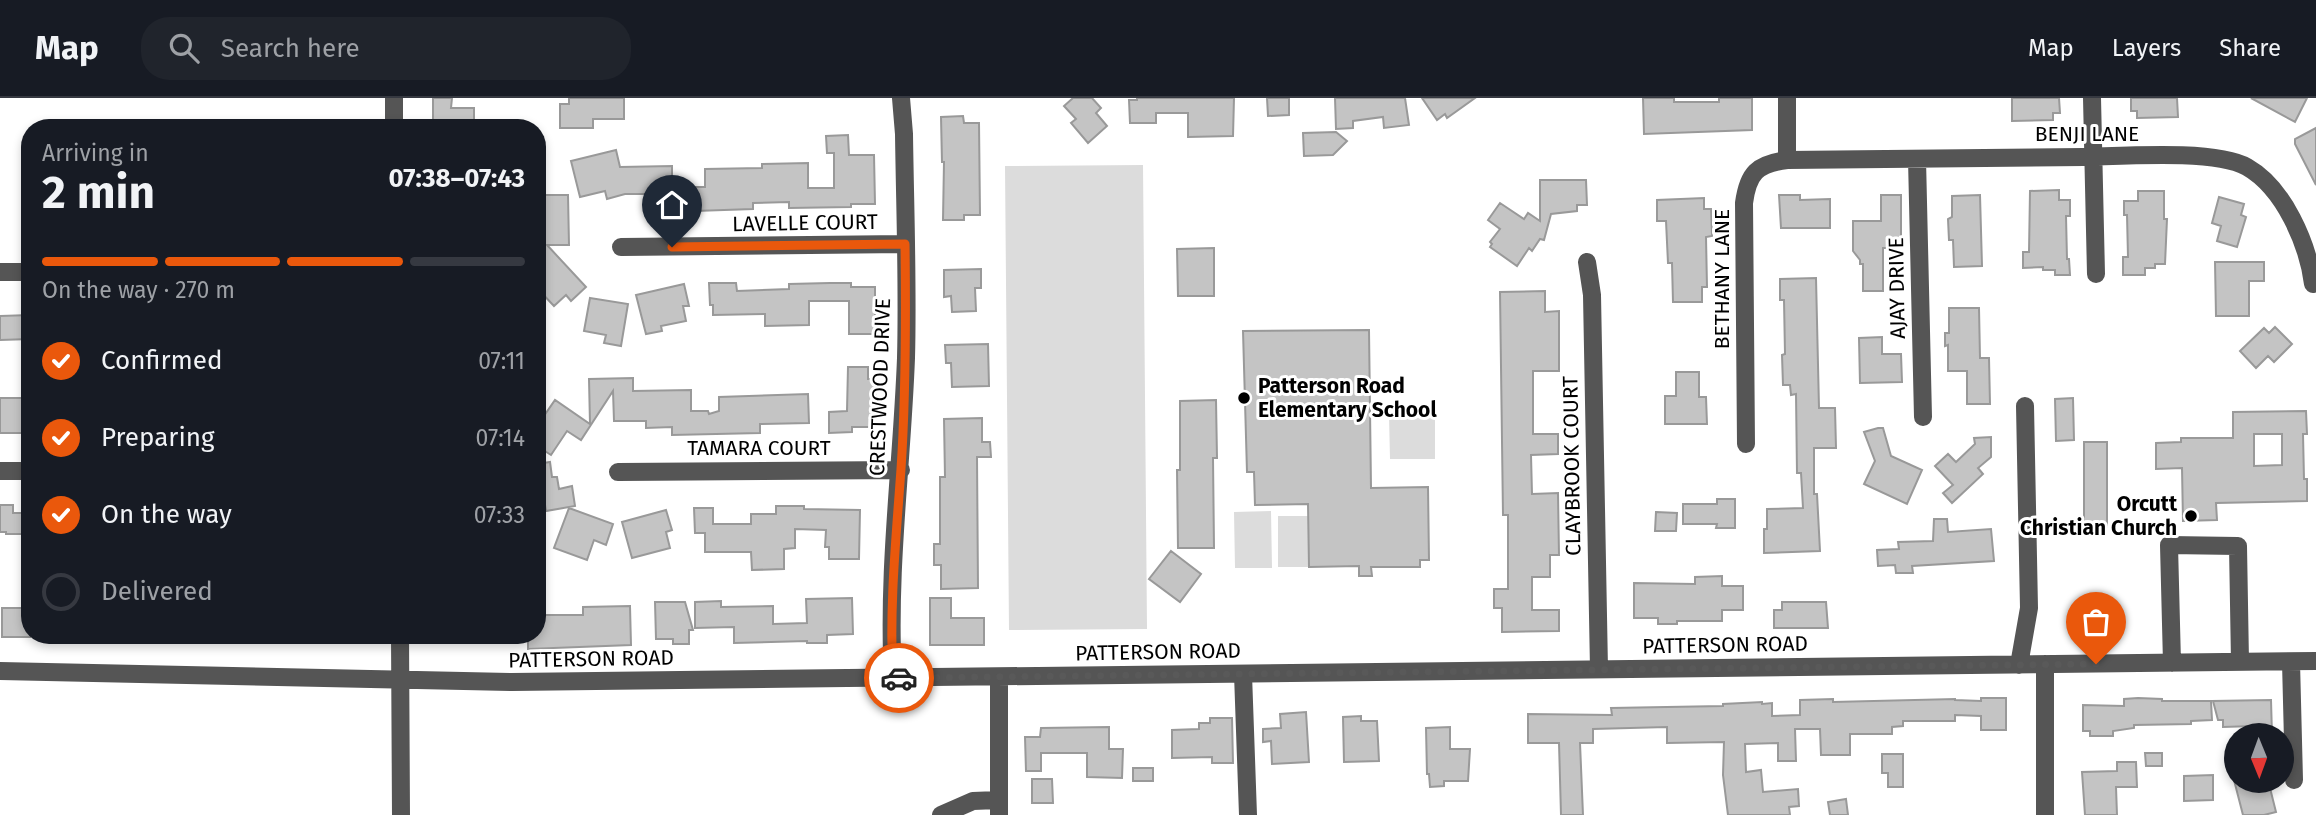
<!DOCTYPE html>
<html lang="en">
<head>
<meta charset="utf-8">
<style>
  body { margin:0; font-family:"Fira Sans",sans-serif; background:#20242c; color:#f1f3f6; height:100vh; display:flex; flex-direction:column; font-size:26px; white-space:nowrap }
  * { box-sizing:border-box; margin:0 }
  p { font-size:23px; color:#9ea1a6 }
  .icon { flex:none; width:38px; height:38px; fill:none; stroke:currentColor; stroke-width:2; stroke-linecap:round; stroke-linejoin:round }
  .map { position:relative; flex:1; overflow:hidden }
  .panel { position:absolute; left:21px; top:21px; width:525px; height:525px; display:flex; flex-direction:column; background:#171b24; border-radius:28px; box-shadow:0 4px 10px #0003 }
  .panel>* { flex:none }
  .needle { width:46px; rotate:179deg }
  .buttons { position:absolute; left:2224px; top:625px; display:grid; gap:14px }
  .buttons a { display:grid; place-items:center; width:70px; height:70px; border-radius:50%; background:#171b24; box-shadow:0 4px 10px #0003; font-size:35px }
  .pin { position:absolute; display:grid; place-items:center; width:60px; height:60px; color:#fff; margin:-72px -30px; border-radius:50% 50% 50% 0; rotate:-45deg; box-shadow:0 0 7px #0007 }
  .pin .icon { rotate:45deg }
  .courier { position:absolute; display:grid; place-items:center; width:70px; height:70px; margin:-35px; border:5px solid #ea580c; border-radius:50%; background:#fff; color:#222; box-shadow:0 2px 9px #0007 }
  .overview em { font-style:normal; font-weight:700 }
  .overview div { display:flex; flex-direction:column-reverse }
  .overview { display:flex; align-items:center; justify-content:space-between; height:119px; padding:0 21px }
  h1 { font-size:46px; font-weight:700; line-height:52px }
  .bar { display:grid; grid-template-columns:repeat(4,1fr); gap:10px 7px; align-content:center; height:84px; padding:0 21px }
  .bar i { height:9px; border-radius:5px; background:#363941 }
  .bar .current { background:#ea580c }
  .bar p { grid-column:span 4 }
  ol { padding:0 21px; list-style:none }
  li { display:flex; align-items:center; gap:21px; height:77px }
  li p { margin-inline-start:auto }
  li .icon { padding:7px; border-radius:50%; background:#ea580c; color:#fff; stroke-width:4 }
  li:last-child { color:#9ea1a6 }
  li i { width:38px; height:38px; border:4px solid #363941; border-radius:50% }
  header { display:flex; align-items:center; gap:42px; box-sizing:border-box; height:98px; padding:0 35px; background:#171b24; border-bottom:2px solid #363941 }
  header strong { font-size:33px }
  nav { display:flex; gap:38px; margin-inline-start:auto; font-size:24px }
  .search { width:490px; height:63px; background:#20242c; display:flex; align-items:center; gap:18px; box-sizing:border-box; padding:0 24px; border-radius:28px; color:#9ea1a6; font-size:26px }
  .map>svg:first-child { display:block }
</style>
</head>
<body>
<header>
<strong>Map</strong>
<div class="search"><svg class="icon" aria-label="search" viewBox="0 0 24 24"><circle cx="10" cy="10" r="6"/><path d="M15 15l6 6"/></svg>Search here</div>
<nav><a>Map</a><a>Layers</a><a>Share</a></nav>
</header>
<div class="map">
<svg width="2316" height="717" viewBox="0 0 2316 717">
  <rect width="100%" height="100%" fill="#fff"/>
  <!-- green -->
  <path fill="#dcdcdc" d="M1143 67 1147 531 1009 532 1005 68Z
    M1435 316V361H1390L1389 317Z
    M1271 413 1272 470H1235L1234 414Z
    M1278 418H1308V469H1278Z"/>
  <!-- building -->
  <path fill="#c4c4c4" stroke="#999" stroke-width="2" fill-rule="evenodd" d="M433 0H452L451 10H474V30H433Z
    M569 0H624V21H593V30H560V6H569Z
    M1073 0H1092L1101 10 1096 15 1107 28 1088 45 1071 25 1076 21 1064 8Z
    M1137 0H1234L1233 38 1188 39V15H1156V25H1130L1129 2H1137Z
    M1267 0H1289V17L1268 18Z
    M1335 0H1405L1409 27 1384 30 1383 19 1353 23V30L1336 31Z
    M1422 0H1475L1447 20 1445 16 1437 22Z
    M1643 0H1674V4H1719V0H1752V32L1644 36Z
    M2012 0H2059L2060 15H2053V22L2012 23Z
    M2131 0H2177L2178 19 2137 20V13H2131Z
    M2251 0H2307L2295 24Z
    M963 18 964 25H979L980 117H964V122H943L944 64H942L941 19Z
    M2316 30V87L2295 46V41Z
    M1336 34 1347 43 1333 57 1304 58 1303 35Z
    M848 37 849 57H874L875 106H851V109L789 110V104L753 105V111L666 114V96H625L607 101 605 93 580 99 571 63 616 52 620 69 672 68V89H705V71L762 70V66L808 65V90H834V55H827L826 38Z
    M1540 82H1586L1587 107H1577V113L1551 116 1544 142 1540 141 1532 153 1529 150 1517 168 1490 149 1492 146 1490 144 1500 131 1488 122 1500 105 1524 121 1528 115 1540 123Z
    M2059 92V102H2070V118H2066L2067 161H2069L2070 177H2055V172H2043V169L2023 170V154H2029L2030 93Z
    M2138 93H2164V121H2167L2165 166H2155V170H2145V177H2123V159H2128L2127 117H2124V103H2138Z
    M537 97H568L569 147H547L586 189 571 203 566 197 554 208 537 190V169L544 163V129H537Z
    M1779 97H1800V102L1830 101V130H1781Z
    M1881 97H1901V150H1883V193H1863V166H1860V162L1853 153V123H1881Z
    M1980 97 1982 168 1954 169 1953 142H1949L1948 121 1952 119V98Z
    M2219 99 2244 106 2241 117 2246 119 2237 149 2217 143 2221 128 2212 125Z
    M1704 100V111H1711L1712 138 1706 139 1707 189H1702V204H1673L1672 165H1668L1666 123H1657V102Z
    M1214 150V198H1178L1177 151Z
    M2215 164H2264V183H2249V218H2216Z
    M981 171V190H975L976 213 952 214 951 198 944 199V172Z
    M1816 180 1819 310H1835L1836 350H1814V396H1817L1820 453 1764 455V431H1767V411L1803 410 1801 375H1797L1796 296 1791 297 1790 287H1783L1782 257 1785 256 1784 202H1780V181Z
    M709 185H736L737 193 789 191V186L830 185H851V189H875V236H849V203H809V227L765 228V216L713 217V207H710Z
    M684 186 689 208H683L686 223 661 228 662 233 646 236 636 197Z
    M1545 193V214L1559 213V273H1533V336H1558V356L1531 357 1532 396 1558 395 1559 457H1550V479H1532V512H1559V533L1502 534V510H1494V491H1508V417H1503L1500 194Z
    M590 200 628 206 621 248 604 245 606 237 584 233Z
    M1949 210H1979L1980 260H1989L1990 306H1967V273H1948V247L1945 248V235H1949Z
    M30 217V241L0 242V218Z
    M2275 229 2292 246 2274 264 2268 258 2256 270 2240 253 2264 230 2269 235Z
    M1369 232 1371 390 1428 389 1429 462H1420V469H1371L1372 478H1359V468L1309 469 1308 406 1255 407 1254 374H1247L1243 233Z
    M1882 239V256H1901L1902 284 1860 285 1859 240Z
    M988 246 989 288 952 289 951 265H946L945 247Z
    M848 269H868V281H874V293H876L875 329H852V334L829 335V314L847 313Z
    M1676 274H1699V299H1706L1707 326H1665V298H1676Z
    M633 280V293L691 292V313H708L709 316 719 313V299L808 296 809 325 760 326V335L672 337V329L646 330V323H614L613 293 581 342 567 333 551 357 537 348V328L555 302 590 326 589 281Z
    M0 300H30V335H0Z
    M2073 300 2074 342 2056 343 2055 301Z
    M1216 302 1217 360H1213L1214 450H1178L1177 372H1180V303Z
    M2306 313 2307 336H2303L2304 381H2307V403L2216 405 2217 422 2183 423 2182 370 2156 371V345L2181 344V340H2233V314ZM2254 336H2282V367L2254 368Z
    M982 320V344H990L991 359H977L978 490 941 491V467H934V446H940V379H945L944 321Z
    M1878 330H1883L1891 358 1922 372 1907 406 1864 386 1875 363 1864 334Z
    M1991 339V359L1978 370 1983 376 1952 405 1943 395 1953 387 1935 368 1948 356 1956 364 1975 346 1974 340Z
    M2084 344H2107V429L2084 428Z
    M550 364 552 379H557L559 391 572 388 575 408 546 413 544 401 537 402V366Z
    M1717 401H1735V430H1716L1717 426H1683V406H1717Z
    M0 407H13V415H27V436H6V434H0Z
    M776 408H804V411L860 412 859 461H829V449H825L826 432 795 431V450L784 451V471L752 472 751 454H705V435H695L694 410H713V426H751V416H776Z
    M569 410 613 426 606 447 594 442 587 462 554 450Z
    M666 412 672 432 666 434 670 450 632 460 622 424Z
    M1656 414 1677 415 1676 433H1655Z
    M1934 421H1947L1948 434 1991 431 1994 463 1912 468 1913 475H1896L1895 467 1878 468 1877 452 1899 451 1898 444 1933 443Z
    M1171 453 1201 476 1180 504 1149 481Z
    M1722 478V488H1743V512H1722V523H1677V526H1658V520H1634V485L1695 486V479Z
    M852 500 853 536 827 537V545H807V543L734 545V529L695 530V504L721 503V509L773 508V526L807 525 806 501Z
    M930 500H951V520H984V547H930Z
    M655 504H685L693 532H689V546H673V541H656Z
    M1782 504H1826L1828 530H1774V512H1782Z
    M630 508 631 547 528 551V537H537V517H583V509Z
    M2 510H30V539H2Z
    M1981 600H2006V632H1981V618L1955 617V623H1903V628L1892 629V636H1850V657H1821L1820 631H1795L1796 663H1778V645L1745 646 1746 674 1761 672 1763 694 1798 691 1799 708 1789 709 1790 717H1728L1723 677 1724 644 1667 645V629L1593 631V645H1580L1583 717H1561L1559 645H1528V616L1612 617 1611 610 1723 608V606L1762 604V606L1772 605V618L1800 617V602L1833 601V604L1955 601V602L1981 603Z
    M2138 600 2162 601V603H2211L2212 622 2191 623V626L2134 627V630L2113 633V638H2090V633H2083V607L2124 608V601Z
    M2271 602 2272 637H2254V628L2223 629V622H2218L2213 603Z
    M1306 614 1309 664 1272 666 1271 643 1263 644V631L1281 630 1280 616Z
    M1361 618V623H1377L1379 663 1344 664 1343 619Z
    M1210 620H1232L1233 665H1212V659L1172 660V632L1199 631V625H1210Z
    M1109 629V651H1123L1122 680 1087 679V655H1041V673H1026L1025 639H1040L1041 630Z
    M1450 629V651H1470L1468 683H1444V688L1430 689 1429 676H1427L1426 630Z
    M2145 655H2162V668H2146Z
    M1882 656H1903V689H1888V675H1882Z
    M2117 664H2136L2137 689H2116L2117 717H2085L2082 674 2117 673Z
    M1133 670H1153V683H1133Z
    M2213 677V702L2184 703V678Z
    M1032 681H1052L1053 705H1032Z
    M2234 682H2268L2276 714 2264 717H2243Z
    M1846 701 1848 717H1830L1828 704Z"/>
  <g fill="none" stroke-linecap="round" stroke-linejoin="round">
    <!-- minor -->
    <path stroke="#555" stroke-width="18" d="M394 0V30
      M1787 0V62
      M2092 0 2096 176
      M1917 61 1923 319
      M621 149 905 146
      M1587 164 1592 197 1599 571
      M0 174H30
      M1746 346 1744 105C1748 75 1757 66 1787 62 1886 61 1985 60 2084 59 2123 58 2216 51 2247 69 2284 90 2308 146 2313 186
      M0 373H30
      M618 374 901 372
      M400 537 401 717
      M2291 564 2294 682
      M2172 565 2169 447 2238 448 2240 564
      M2019 567 2029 510 2025 308
      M0 573 512 584 2316 563
      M1243 576 1248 717
      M893 580C887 473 902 367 906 260 908 186 905 111 904 36L901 0
      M941 717 973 703 998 702
      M999 717V579
      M2045 717V566"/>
  </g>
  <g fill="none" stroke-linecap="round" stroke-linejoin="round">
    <!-- done -->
    <path stroke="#595959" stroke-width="7" stroke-dasharray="0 12.6" d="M899 580 2096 566"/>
    <!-- route -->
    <path stroke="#ea580c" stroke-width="9" d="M672 149 905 146C906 221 906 296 901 371 896 441 889 510 893 580H899"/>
  </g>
  <!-- markers -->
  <g fill="#000" stroke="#fff" stroke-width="2.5">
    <circle cx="1244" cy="300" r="7"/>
    <circle cx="2191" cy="418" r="7"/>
  </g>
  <g text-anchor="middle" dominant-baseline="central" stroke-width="6" stroke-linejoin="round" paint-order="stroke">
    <!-- street labels -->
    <g font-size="21" fill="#000" stroke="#fff">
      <text x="2087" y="36">BENJI LANE</text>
      <text transform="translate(805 125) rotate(-1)">LAVELLE COURT</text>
      <text transform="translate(1722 181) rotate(-90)">BETHANY LANE</text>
      <text transform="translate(1897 190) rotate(-91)">AJAY DRIVE</text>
      <text transform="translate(880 289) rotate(-88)">CRESTWOOD DRIVE</text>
      <text x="759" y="350">TAMARA COURT</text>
      <text transform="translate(1572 368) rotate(-91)">CLAYBROOK COURT</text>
      <text transform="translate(1725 547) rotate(-1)">PATTERSON ROAD</text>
      <text transform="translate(1158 554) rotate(-1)">PATTERSON ROAD</text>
      <text transform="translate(591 561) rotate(-1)">PATTERSON ROAD</text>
    </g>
    <!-- poi labels -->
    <g font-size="21" font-weight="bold" fill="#000" stroke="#fff" text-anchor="start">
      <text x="1258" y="288">Patterson Road<tspan x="1258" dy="24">Elementary School</tspan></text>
      <text x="2177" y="406" text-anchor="end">Orcutt<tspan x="2177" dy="24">Christian Church</tspan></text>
    </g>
  </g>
</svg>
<div class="buttons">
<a><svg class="needle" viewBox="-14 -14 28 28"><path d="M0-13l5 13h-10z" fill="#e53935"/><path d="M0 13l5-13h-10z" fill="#9ea1a6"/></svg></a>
</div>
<div class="pin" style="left:2096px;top:566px;background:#ea580c"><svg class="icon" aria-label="bag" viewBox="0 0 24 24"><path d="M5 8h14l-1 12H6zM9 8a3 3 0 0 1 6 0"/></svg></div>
<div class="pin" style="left:672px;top:149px;background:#1f2937"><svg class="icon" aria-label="home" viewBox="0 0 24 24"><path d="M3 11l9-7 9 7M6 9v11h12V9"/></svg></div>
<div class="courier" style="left:899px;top:580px"><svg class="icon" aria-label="car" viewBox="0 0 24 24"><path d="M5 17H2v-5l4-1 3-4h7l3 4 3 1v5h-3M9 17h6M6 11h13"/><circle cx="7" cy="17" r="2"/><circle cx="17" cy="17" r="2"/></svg></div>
<section class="panel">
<div class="overview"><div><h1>2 min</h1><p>Arriving in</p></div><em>07:38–07:43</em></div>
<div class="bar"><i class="current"></i><i class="current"></i><i class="current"></i><i></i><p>On the way · 270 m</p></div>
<ol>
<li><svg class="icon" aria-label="check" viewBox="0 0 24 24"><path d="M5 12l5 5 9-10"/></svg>Confirmed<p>07:11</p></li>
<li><svg class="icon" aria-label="check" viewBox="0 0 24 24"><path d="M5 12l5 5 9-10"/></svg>Preparing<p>07:14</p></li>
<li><svg class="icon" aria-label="check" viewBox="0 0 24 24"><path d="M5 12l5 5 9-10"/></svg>On the way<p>07:33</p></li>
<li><i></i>Delivered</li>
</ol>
</section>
</div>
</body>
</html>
